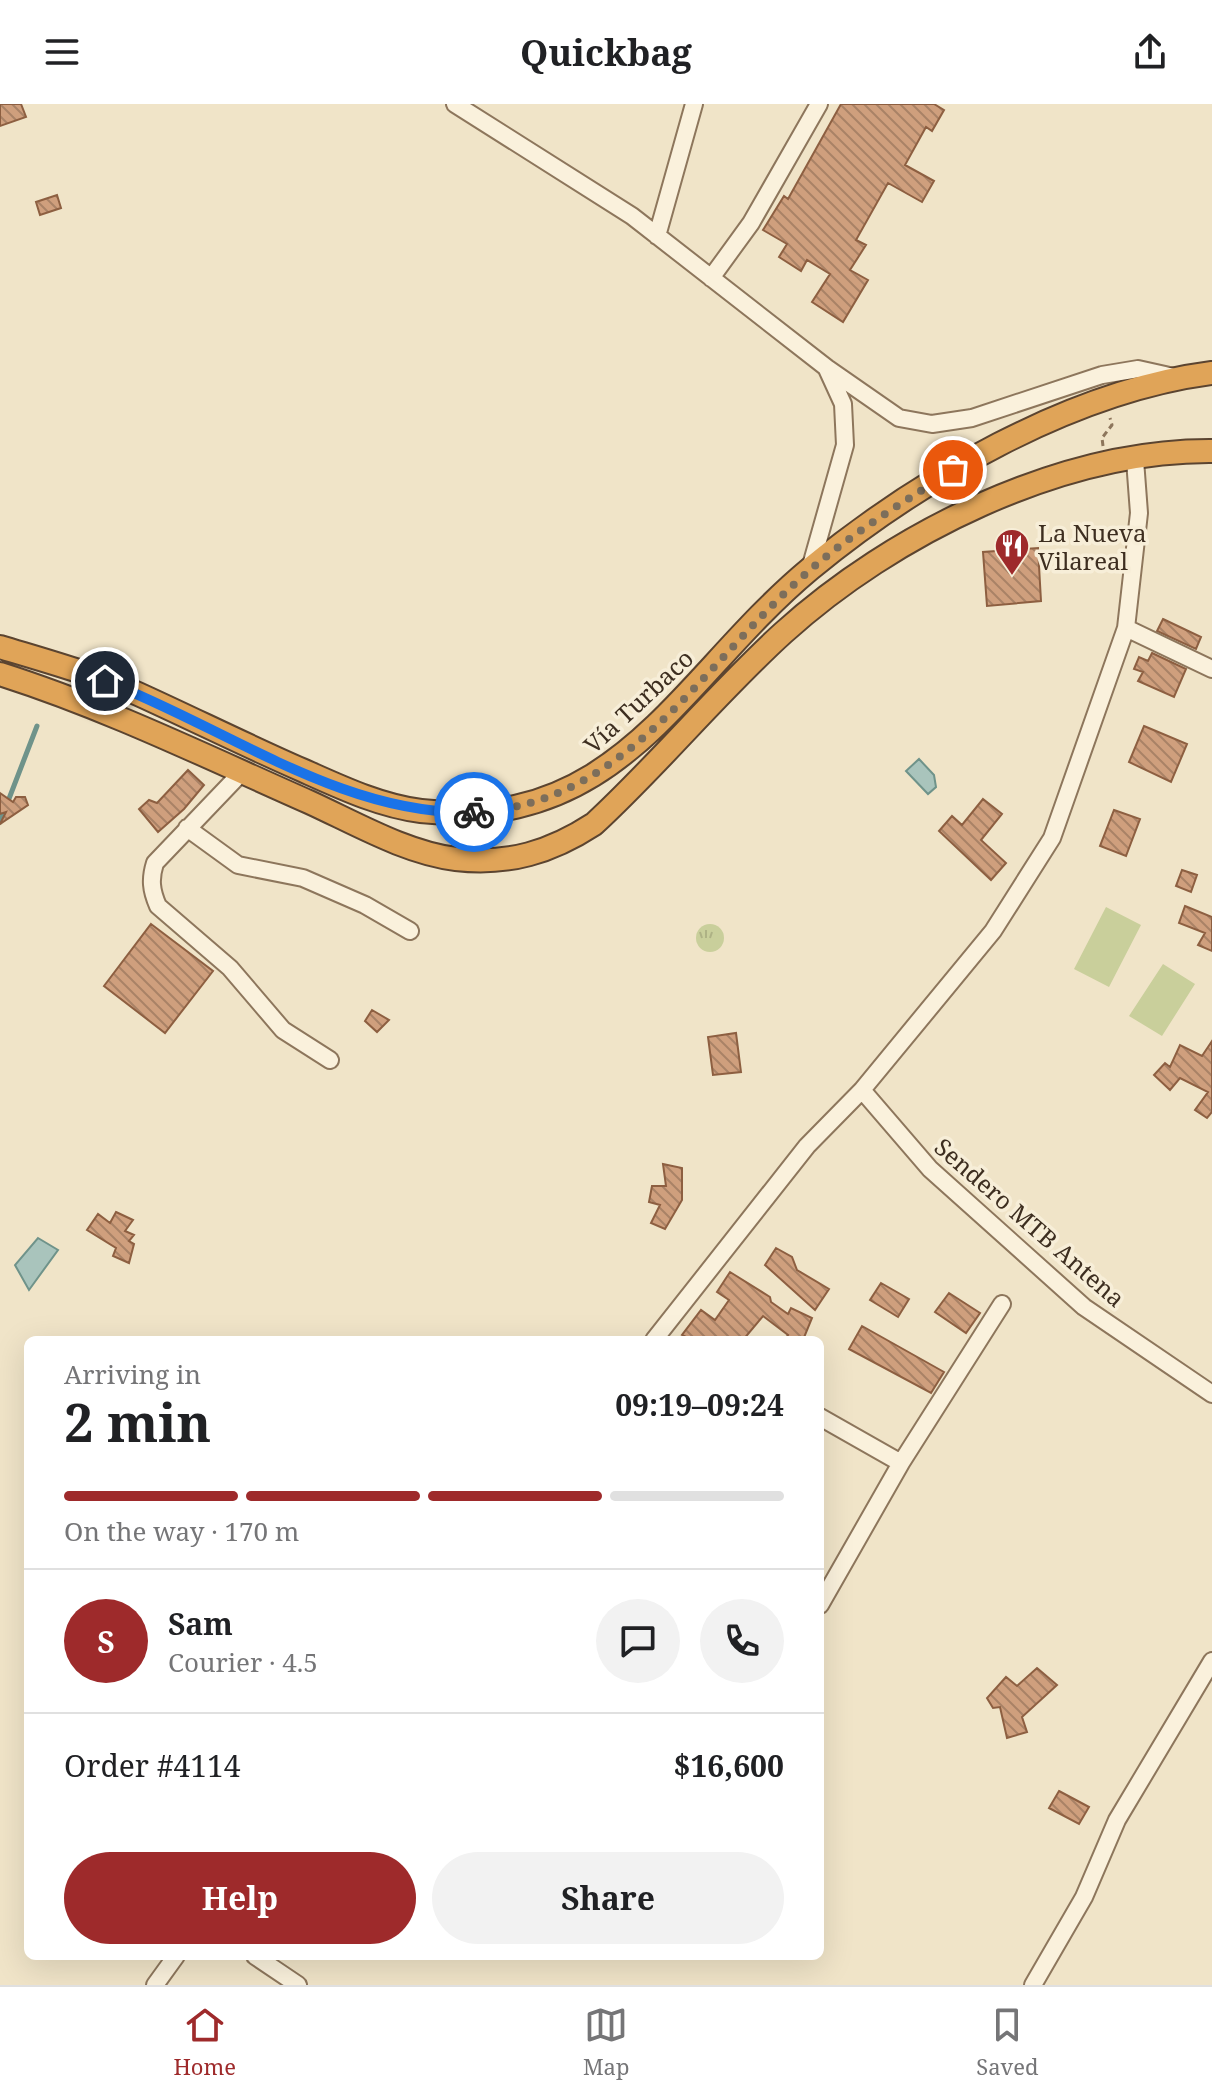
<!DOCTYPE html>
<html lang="en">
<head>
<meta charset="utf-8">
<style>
  body { margin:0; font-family:"Noto Serif",serif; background:#f2f2f2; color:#202124; height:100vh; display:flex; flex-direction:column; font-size:30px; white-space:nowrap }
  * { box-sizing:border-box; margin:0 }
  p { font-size:26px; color:#757577 }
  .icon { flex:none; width:44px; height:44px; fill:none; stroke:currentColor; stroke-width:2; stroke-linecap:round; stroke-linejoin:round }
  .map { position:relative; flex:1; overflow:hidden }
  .panel { position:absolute; left:24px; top:1232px; width:800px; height:624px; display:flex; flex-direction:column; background:#fff; border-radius:12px; box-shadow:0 8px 32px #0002 }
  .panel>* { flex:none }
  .pin { position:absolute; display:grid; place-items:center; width:68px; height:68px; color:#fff; margin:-34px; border:4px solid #fff; border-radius:50%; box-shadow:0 2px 8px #0007 }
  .courier { position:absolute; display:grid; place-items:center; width:80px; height:80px; margin:-40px; border:6px solid #1a73e8; border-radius:50%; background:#fff; color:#222; box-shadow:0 2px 10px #0007 }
  .summary em { font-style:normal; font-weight:700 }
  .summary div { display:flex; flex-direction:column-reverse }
  .summary { display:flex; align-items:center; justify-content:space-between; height:136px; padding:0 40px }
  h1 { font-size:52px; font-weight:700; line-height:60px }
  .bar { display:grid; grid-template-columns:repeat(4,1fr); gap:12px 8px; align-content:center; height:96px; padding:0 40px }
  .bar i { height:10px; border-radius:6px; background:#e0e0e0 }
  .bar .selected { background:#9e2a2b }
  .bar p { grid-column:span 4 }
  .line { display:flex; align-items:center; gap:20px; padding:0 40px; border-top:2px solid #e0e0e0 }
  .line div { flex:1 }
  .round { display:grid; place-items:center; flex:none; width:84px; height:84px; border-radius:42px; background:#f2f2f2 }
  .button { display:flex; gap:16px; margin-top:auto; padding:16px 40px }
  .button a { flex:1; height:92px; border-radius:48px; background:#9e2a2b; color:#fff; font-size:32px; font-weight:700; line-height:92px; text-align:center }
  .button a+a { background:#f2f2f2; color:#202124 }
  header { display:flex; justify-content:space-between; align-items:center; height:104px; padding:0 40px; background:#fff; font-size:36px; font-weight:700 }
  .dock { display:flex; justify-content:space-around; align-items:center; height:112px; border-top:2px solid #e0e0e0; background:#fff; font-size:22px; color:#757577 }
  .dock a { display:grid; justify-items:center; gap:4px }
  .dock .selected { color:#9e2a2b }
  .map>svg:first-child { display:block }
</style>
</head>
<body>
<header><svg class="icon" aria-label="menu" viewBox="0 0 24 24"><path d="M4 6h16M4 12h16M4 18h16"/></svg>Quickbag<svg class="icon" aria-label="share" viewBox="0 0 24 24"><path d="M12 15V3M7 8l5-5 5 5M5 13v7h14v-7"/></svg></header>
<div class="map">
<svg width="1212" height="1881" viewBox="0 0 1212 1881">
  <defs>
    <pattern id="park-tufts" width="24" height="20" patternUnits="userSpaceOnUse" patternTransform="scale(2)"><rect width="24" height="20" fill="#c9cf9b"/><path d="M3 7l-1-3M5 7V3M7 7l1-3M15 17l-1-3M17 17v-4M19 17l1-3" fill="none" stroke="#aeb285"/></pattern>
    <pattern id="building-back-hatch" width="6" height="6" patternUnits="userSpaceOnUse" patternTransform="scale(2)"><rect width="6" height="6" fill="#cf9f7d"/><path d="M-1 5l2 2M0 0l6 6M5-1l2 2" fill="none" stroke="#a98266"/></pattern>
  </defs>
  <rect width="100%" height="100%" fill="#f0e4c8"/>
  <!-- grass -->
  <path fill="#c9cf9b" d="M1106 803 1141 821 1109 883 1074 865Z
    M1163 860 1195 880 1162 932 1129 912Z"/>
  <!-- park -->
  <path fill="url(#park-tufts)" d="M696 834a14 14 0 1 1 28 0a14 14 0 1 1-28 0Z"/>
  <!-- water -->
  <path fill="#a9c4bc" stroke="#6f938a" stroke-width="2" d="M919 655 934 671 936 683 928 690 906 667Z
    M38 1134 58 1146 29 1186 15 1161Z"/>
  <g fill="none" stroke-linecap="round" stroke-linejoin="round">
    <!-- stream -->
    <path stroke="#6f938a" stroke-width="5" d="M0 718 37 622"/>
  </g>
  <!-- building -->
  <path fill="url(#building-back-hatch)" stroke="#8d5f41" stroke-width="2" d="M0 0H21L26 13 0 22Z
    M841 0H934L944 6 932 27 926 23 905 61 934 77 922 98 888 79 856 136 866 141 850 166 868 176 843 218 812 198 830 170 807 156 801 167 779 153 787 140 763 126 784 92 788 95Z
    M57 91 61 104 40 111 36 98Z
    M1038 444 1041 497 987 502 983 448Z
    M1163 515 1201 533 1196 545 1157 527Z
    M1152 549 1186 565 1174 593 1138 577 1143 568 1134 565 1139 553 1148 557Z
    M1144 622 1187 640 1171 678 1129 658Z
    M188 666 204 681 184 705 158 728 139 705 149 696 157 699Z
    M0 689 13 698 16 693H25L28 701 0 720 6 708 0 710Z
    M983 695 1002 710 981 736 1006 759 991 776 939 727 952 712 962 721Z
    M1114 706 1140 715 1126 752 1100 742Z
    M1182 766 1197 771 1191 788 1176 782Z
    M1185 802 1212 813V847L1198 841 1205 829 1179 819Z
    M151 820 213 867 165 929 104 882Z
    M372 906 389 916 377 928 365 917Z
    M736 929 741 968 713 971 708 933Z
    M1212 937V1008L1207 1014 1195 1006 1208 988 1180 974 1170 986 1154 971 1165 959 1170 963 1180 941 1202 952Z
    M663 1060 682 1064V1096L665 1125 651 1119 660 1101 649 1098 652 1082H666Z
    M116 1108 133 1116 125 1127 134 1131 129 1137 134 1140 129 1159 113 1152 116 1144 87 1126 98 1110 110 1119Z
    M776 1144 792 1153 797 1166 829 1185 815 1206 765 1161Z
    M730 1168 770 1193 771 1198 788 1210 791 1204 812 1214 803 1236H784L788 1231 763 1212 743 1236H692L682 1231 701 1206 715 1216 729 1196 717 1188Z
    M881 1179 909 1195 898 1213 870 1196Z
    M949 1189 980 1209 966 1229 935 1208Z
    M862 1222 944 1268 931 1289 849 1245Z
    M1037 1564 1057 1581 1022 1613 1027 1628 1007 1634 1000 1603 993 1604 987 1594 1006 1573 1017 1582Z
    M1059 1687 1089 1703 1079 1720 1049 1704Z"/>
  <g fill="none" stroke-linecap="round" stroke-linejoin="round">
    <defs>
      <path id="minor" d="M455 0 632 112 827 264 899 314 932 320 972 314 1102 271 1138 265 1174 273
        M657 132 694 0
        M711 174 751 119 819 0
        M810 465 845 341 843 300 827 265
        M1126 524 1212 565
        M241 669 155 759C150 775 151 786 158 802L230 864 283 926 330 956
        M187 724 238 761 303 774 365 801 410 827
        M862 986 930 1065 1084 1203 1212 1290
        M654 1236 807 1042 862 986 993 827 1052 734 1126 524 1139 409 1135 356
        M820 1313 901 1359
        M820 1501 901 1359 1002 1200
        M255 1852 298 1881
        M155 1881 176 1852
        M1033 1881 1084 1793 1117 1716 1212 1557"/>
      <path id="highway" d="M0 543C46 557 94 570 138 590 193 615 247 642 302 666 340 683 380 702 421 707 621 728 679 574 810 465 918 376 1072 287 1212 269
        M0 570C107 604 207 653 309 698 355 719 406 749 456 755 509 761 551 748 594 720 660 659 717 589 783 529 892 430 1061 346 1212 347"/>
    </defs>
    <!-- minor casing -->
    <use href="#minor" stroke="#8d765c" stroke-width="20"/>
    <!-- highway casing -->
    <use href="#highway" stroke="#5b4430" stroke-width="26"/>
    <!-- path -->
    <path stroke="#8d765c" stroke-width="3" stroke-dasharray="6 4" stroke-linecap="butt" d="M1103 342 1102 334 1112 321 1110 314"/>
    <!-- minor -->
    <use href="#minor" stroke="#faf1dc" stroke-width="16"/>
    <!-- highway -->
    <use href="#highway" stroke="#e0a458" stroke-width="22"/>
  </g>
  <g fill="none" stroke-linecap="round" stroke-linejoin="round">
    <!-- done -->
    <path stroke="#7c6e5b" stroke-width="8" stroke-dasharray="0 14.4" d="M474 708C628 701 703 558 809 467 852 429 904 398 953 366"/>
    <!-- route -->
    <path stroke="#1a73e8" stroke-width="10" d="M105 577C223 622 344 713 474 708"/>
  </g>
  <!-- icons -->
  <defs>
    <symbol id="restaurant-pin" viewBox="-11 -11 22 30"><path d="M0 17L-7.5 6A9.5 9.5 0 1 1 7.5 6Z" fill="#9e2a2b" stroke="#f7eed8"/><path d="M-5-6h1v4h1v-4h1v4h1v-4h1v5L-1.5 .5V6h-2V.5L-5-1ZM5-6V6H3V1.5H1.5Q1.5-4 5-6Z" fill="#fff"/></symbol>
  </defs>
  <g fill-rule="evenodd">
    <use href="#restaurant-pin" x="992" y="422" width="40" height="54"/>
  </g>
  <g text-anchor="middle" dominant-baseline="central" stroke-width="7" stroke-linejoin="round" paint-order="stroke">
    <!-- poi labels -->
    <g font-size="24" fill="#3d2e20" stroke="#f7eed8" text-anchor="start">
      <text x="1038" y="428">La Nueva<tspan x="1038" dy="28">Vilareal</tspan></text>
    </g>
    <!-- street labels -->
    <g font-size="24" fill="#3d2e20" stroke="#f7eed8">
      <text transform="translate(638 597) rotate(-43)">Vía Turbaco</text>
      <text transform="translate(1030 1118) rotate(41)">Sendero MTB Antena</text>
    </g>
  </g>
</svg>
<div class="pin" style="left:953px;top:366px;background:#ea580c"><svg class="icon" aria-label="bag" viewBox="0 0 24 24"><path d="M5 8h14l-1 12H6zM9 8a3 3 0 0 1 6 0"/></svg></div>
<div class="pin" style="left:105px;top:577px;background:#1f2937"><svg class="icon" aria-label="home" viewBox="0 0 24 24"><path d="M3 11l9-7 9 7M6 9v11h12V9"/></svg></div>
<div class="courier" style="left:474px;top:708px"><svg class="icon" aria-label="bike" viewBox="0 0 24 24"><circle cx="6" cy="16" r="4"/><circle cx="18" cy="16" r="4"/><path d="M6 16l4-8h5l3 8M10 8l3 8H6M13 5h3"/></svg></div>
<section class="panel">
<div class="summary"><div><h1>2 min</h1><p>Arriving in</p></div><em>09:19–09:24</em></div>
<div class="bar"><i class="selected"></i><i class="selected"></i><i class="selected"></i><i></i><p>On the way · 170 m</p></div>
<div class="line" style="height:144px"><b class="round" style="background:#9e2a2b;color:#fff">S</b><div><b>Sam</b><p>Courier · 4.5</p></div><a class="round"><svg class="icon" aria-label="chat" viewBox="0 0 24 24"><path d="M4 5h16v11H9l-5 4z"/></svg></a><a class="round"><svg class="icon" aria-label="phone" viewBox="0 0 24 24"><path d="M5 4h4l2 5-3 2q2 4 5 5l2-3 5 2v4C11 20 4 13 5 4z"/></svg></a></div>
<div class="line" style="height:104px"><div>Order #4114</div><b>$16,600</b></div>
<div class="button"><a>Help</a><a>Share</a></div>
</section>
</div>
<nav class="dock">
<a class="selected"><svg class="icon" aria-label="home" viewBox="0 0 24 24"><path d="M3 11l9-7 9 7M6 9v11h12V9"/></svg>Home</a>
<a><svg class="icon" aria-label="map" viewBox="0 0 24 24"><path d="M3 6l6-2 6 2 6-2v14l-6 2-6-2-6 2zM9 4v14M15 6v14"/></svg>Map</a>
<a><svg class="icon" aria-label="saved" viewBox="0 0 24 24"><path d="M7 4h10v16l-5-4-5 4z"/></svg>Saved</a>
</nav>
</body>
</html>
